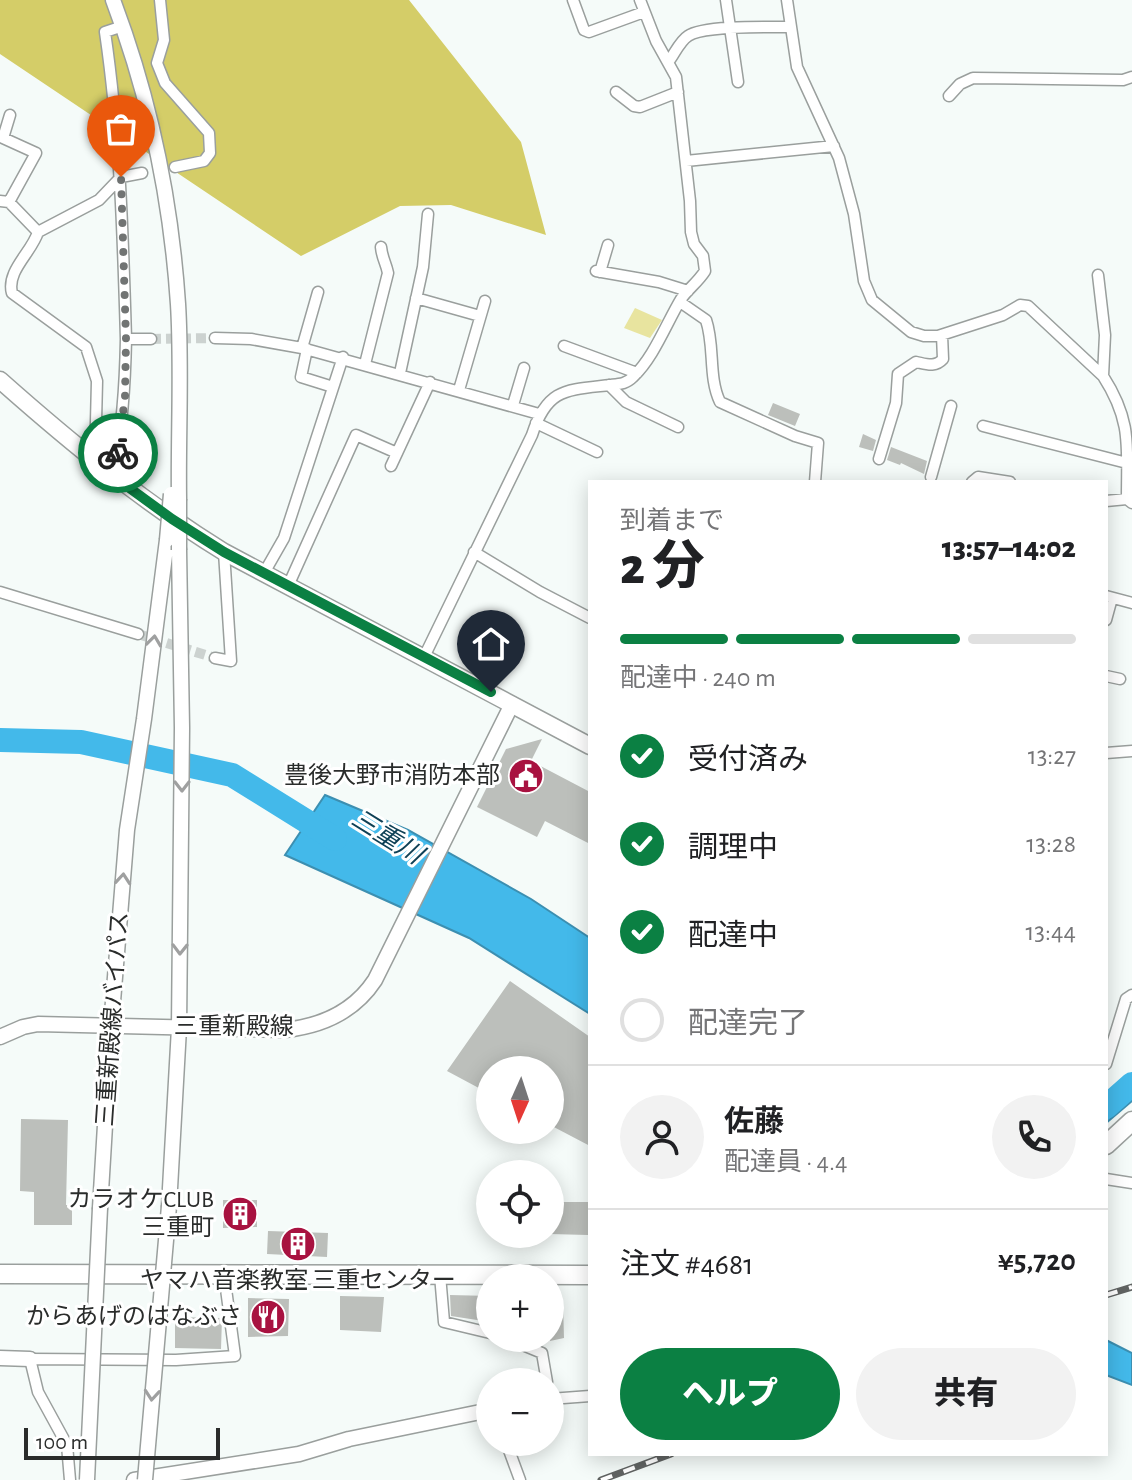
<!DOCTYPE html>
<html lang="ja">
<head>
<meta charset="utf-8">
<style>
  body { margin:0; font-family:"Alegreya Sans","Noto Sans JP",sans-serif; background:#f2f2f2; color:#202124; height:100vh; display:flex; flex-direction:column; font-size:30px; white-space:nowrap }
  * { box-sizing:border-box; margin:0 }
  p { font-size:26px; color:#757577 }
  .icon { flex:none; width:44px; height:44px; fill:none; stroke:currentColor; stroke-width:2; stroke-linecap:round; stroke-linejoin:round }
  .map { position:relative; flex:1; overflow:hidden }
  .side { position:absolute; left:588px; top:480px; width:520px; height:976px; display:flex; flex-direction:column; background:#fff; border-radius:0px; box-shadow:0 4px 20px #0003 }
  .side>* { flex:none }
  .needle { width:52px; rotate:183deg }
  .controls { position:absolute; left:476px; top:1056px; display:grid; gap:16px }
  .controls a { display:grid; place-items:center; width:88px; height:88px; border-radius:50%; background:#fff; box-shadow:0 4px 20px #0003; font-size:40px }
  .scale { position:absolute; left:24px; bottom:20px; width:196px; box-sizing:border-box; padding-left:8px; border:4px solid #2a2c2b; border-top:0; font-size:22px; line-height:28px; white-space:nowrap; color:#2a2c2b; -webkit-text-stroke:6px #fff; paint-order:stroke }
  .pin { position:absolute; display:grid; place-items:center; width:68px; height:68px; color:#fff; margin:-82px -34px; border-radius:50% 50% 50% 0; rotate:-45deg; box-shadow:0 0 8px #0007 }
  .pin .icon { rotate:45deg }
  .courier { position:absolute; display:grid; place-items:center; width:80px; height:80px; margin:-40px; border:6px solid #0b8043; border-radius:50%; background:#fff; color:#222; box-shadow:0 2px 10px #0007 }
  .summary em { font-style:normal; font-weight:800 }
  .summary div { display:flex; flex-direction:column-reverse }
  .summary { display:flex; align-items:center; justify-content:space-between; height:136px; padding:0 32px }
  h1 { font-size:52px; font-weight:800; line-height:60px }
  .bar { display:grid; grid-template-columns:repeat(4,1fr); gap:12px 8px; align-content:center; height:96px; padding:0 32px }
  .bar i { height:10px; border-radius:6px; background:#e0e0e0 }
  .bar .active { background:#0b8043 }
  .bar p { grid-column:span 4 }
  .line { display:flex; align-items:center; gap:20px; padding:0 32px; border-top:2px solid #e0e0e0 }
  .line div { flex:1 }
  .round { display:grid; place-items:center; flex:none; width:84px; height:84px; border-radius:42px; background:#f2f2f2 }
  ol { padding:0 32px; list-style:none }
  li { display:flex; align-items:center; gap:24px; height:88px }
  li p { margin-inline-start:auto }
  li .icon { padding:8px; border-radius:50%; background:#0b8043; color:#fff; stroke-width:4 }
  li:last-child { color:#757577 }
  li i { width:44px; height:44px; border:4px solid #e0e0e0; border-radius:50% }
  .cta { display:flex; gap:16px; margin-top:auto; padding:16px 32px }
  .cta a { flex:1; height:92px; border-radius:48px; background:#0b8043; color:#fff; font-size:32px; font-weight:800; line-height:92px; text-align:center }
  .cta a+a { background:#f2f2f2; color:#202124 }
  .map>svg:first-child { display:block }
</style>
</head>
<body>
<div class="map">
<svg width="1132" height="1480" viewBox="0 0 1132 1480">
  <rect width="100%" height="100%" fill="#f5fbf9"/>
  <!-- green -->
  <path fill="#e8e49f" d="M635 308 662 320 650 338 624 328Z"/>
  <!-- forest -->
  <path fill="#d4cd68" d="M0 0H409L521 142 546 235 451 205 400 206 301 256 0 54Z"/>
  <!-- water -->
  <path fill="#43b9ea" stroke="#3c8fb1" stroke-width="2" d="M325 795 408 830 531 899 590 938V1014L469 938 285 855Z
    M1117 1084 1132 1089V1101L1106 1123V1093Z
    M1106 1340 1132 1353V1385L1106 1375Z"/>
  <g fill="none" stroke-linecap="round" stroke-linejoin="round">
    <!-- river -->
    <path stroke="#43b9ea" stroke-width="24" d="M0 740 81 742 232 775 335 839
      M1106 1107 1132 1084"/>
  </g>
  <!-- building -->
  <path fill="#bcbfbb" d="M773 403 800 414 795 426 768 415Z
    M863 434 876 440 873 451 859 447Z
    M891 447 927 461 924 474 901 463 900 465 887 460Z
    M542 739 531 761 590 792V844L545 821 537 837 477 807 506 749Z
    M510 981 590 1037V1146L550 1125V1070H490V1094L447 1071Z
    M21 1119 68 1120 66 1205H72V1225H34V1192L20 1191Z
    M223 1200H257V1227L223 1228Z
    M550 1202H588V1235L550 1234Z
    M268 1231 328 1233 327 1257 267 1254Z
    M450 1295 490 1296V1322L451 1316Z
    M340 1296 384 1297 381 1332 340 1330Z
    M248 1298 289 1299 288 1336 248 1337Z
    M550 1303H563L564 1338 550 1341Z
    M175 1317 222 1318 221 1349 175 1348Z"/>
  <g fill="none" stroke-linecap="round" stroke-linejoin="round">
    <!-- street-tunnel -->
    <path stroke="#ccd2d0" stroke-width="10" stroke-dasharray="10 5" stroke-linecap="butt" d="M151 339 215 338
      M138 634 215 658"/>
    <defs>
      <path id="street" d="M160 0 164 40 157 63 165 83 209 133 210 153 204 161 175 167
        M573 0 584 30 589 32 644 12
        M726 0 738 82
        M787 0 797 67 839 158 854 214 864 281 872 300 911 332 924 336H938L1003 315 1020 305 1028 306 1103 376
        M123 26 105 32C120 134 123 236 126 339
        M669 61C675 53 680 41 688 36 703 25 769 27 790 27
        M616 92 634 106 640 107 678 92
        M949 96 960 84 973 78 1123 80 1132 77
        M686 161 834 146
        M0 201 9 202 36 153 3 138 10 115
        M9 202 38 232C32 252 6 271 12 293L86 347 97 381 95 462
        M38 232 99 200 121 177 142 173
        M596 271 659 282 688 291
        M600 272 608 245
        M1098 275 1105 335 1103 376C1132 421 1127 446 1127 499L1132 503
        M318 292 302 348 539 414
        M416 298 480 316
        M680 302 706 320C715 346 708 377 720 402L795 436 818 443 815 482
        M215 338 251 339 302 348
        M564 346 637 373
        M307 349 301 377 333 387
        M365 364 388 273C386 263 382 258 381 247
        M400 373 423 267 428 214
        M609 385 626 402 678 427
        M459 390 485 301
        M513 405 524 368
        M536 423 597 452
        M983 426 1127 463
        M879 459 896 403 898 374 916 362C926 364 935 368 943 359L942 335
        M391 466 430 382
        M113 476C122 427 125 389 126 339H151
        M931 477 951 406
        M972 482 978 477 1010 482
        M1106 501 1127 499
        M474 552 540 592 590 618
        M264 573 284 538 343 357
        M288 586 356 435 397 453
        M0 592 138 634
        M1106 596 1132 603
        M1106 620 1112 598
        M424 657 532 435C547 388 566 390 610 385 620 384 626 384 633 377 654 357 666 324 681 299 688 289 698 282 705 271L703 256 694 244 691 232 690 201 676 77 656 41 640 0
        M215 658 231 661 224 552
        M1106 676 1120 679
        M1106 753 1132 751
        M1106 1064 1126 999 1132 995
        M1106 1179 1132 1183
        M440 1275 444 1322 490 1333
        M506 1338 542 1353 547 1382
        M550 1399 590 1396
        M506 1442 520 1480
        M70 1480 67 1445 38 1392 30 1359 176 1360 235 1356 224 1274"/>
      <path id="secondary" d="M113 0C150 98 171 199 178 304 182 369 178 434 179 499
        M0 1037 23 1027 38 1024 285 1030C322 1026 354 1012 375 980L512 704
        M169 1206 179 1028 182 728 179 550
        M100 1208 111 1026 127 830 144 719 167 540
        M0 1358 30 1359
        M134 1480 299 1454 349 1439 490 1410"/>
      <path id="primary" d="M0 380C71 443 143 502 224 552L590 746"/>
      <path id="highway" d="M1106 1145 1132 1121
        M0 1274 590 1275"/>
    </defs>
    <!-- street casing -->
    <use href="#street" stroke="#9a9f9d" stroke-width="13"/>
    <!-- secondary casing -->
    <use href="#secondary" stroke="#9a9f9d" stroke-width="17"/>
    <!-- primary casing -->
    <use href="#primary" stroke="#9a9f9d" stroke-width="19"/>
    <!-- highway casing -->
    <use href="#highway" stroke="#9a9f9d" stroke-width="21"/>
    <!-- street -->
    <use href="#street" stroke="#fff" stroke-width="10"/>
    <!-- secondary -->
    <use href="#secondary" stroke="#fff" stroke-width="14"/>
    <!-- primary -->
    <use href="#primary" stroke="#fff" stroke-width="16"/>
    <!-- highway -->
    <use href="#highway" stroke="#fff" stroke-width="18"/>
    <defs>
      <path id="rail" d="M1106 1295 1132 1287
        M601 1480 671 1454"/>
    </defs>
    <!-- rail casing -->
    <use href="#rail" stroke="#606362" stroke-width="7"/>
    <!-- rail -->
    <use href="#rail" stroke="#fff" stroke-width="4" stroke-dasharray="12" stroke-linecap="butt"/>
    <defs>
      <path id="secondary-bridge" d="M167 540 171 494
        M179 550V499
        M87 1480 100 1208
        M145 1480 169 1206"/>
    </defs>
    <!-- secondary-bridge casing -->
    <use href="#secondary-bridge" stroke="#9a9f9d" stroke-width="17" stroke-linecap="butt"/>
    <!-- secondary-bridge -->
    <use href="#secondary-bridge" stroke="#fff" stroke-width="14"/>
  </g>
  <!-- one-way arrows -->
  <defs><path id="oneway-chevron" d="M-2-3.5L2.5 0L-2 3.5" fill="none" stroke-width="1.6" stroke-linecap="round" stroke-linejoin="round" transform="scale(2)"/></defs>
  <g stroke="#9fa0a0">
    <use href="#oneway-chevron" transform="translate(154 641) rotate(-83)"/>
    <use href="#oneway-chevron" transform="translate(182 786) rotate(90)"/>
    <use href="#oneway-chevron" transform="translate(123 879) rotate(-85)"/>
    <use href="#oneway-chevron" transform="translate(180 949) rotate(91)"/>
    <use href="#oneway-chevron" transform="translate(152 1395) rotate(95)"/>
  </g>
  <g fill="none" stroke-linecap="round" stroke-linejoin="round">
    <!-- done -->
    <path stroke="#717473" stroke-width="8" stroke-dasharray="0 14.4" d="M118 453 125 397 126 339 121 177"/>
    <!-- route -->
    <path stroke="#0b8043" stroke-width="10" d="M118 453 113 476 172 519 224 552 491 692"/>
  </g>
  <!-- icons -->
  <defs>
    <symbol id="civic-disc" viewBox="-11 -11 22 22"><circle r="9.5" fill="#a81240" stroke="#fff"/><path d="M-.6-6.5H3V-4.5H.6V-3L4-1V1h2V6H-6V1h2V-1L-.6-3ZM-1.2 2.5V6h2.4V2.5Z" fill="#fff"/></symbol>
    <symbol id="building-disc" viewBox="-11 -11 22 22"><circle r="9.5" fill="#a81240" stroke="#fff"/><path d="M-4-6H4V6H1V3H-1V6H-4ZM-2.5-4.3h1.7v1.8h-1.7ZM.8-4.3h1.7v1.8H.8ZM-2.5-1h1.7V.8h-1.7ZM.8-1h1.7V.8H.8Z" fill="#fff"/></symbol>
    <symbol id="restaurant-disc" viewBox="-11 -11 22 22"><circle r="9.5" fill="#a81240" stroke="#fff"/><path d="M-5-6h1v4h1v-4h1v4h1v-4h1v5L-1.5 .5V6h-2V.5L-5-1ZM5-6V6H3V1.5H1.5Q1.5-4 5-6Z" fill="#fff"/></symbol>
  </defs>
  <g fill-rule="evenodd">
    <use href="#civic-disc" x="506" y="756" width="40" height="40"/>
    <use href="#building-disc" x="220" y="1194" width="40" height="40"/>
    <use href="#building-disc" x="278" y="1224" width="40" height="40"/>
    <use href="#restaurant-disc" x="248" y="1297" width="40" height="40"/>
  </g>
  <g text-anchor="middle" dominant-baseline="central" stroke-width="6" stroke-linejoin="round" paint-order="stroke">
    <!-- poi labels -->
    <g font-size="24" fill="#2a2c2b" stroke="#fff" text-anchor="end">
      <text x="500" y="776">豊後大野市消防本部</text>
      <text x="214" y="1200">カラオケCLUB<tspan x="214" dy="28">三重町</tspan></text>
      <text x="298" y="1281" text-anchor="middle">ヤマハ音楽教室 三重センター</text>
      <text x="242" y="1317">からあげのはなぶさ</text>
    </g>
    <!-- street labels -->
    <g font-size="24" fill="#2a2c2b" stroke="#fff">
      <text transform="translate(113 1019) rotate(-86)">三重新殿線バイパス</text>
      <text x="234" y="1027">三重新殿線</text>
    </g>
    <!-- water labels -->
    <g font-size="26" font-style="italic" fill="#0f4156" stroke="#fff">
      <text transform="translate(387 837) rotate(32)">三重川</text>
    </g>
  </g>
</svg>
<div class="controls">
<a><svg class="needle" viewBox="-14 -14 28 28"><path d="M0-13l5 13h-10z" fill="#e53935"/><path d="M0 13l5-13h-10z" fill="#757577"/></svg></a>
<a><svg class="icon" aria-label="locate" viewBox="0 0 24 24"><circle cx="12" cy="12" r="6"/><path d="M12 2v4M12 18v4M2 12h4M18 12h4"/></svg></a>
<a>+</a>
<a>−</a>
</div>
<div class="scale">100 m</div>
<div class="pin" style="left:121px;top:177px;background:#ea580c"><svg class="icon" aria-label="bag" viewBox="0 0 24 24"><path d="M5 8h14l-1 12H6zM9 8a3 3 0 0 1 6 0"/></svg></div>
<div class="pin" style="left:491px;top:692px;background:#1f2937"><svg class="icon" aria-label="home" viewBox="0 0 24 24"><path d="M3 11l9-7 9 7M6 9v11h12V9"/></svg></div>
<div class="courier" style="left:118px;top:453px"><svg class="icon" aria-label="bike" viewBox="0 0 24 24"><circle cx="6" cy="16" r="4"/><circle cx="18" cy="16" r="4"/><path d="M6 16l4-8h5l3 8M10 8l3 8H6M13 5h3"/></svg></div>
<section class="side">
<div class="summary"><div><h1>2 分</h1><p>到着まで</p></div><em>13:57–14:02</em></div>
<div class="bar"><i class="active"></i><i class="active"></i><i class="active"></i><i></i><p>配達中 · 240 m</p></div>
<ol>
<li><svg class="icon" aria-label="check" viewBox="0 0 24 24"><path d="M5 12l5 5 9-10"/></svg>受付済み<p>13:27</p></li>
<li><svg class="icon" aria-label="check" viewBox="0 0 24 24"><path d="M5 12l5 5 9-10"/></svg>調理中<p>13:28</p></li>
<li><svg class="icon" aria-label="check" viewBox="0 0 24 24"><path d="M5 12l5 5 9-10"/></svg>配達中<p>13:44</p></li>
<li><i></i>配達完了</li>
</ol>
<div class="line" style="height:144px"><a class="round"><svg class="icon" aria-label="person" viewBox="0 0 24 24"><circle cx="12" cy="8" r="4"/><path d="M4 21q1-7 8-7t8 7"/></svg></a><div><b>佐藤</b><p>配達員 · 4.4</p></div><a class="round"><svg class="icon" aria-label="phone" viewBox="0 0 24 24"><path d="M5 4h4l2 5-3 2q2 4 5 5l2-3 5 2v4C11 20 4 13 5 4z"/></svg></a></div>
<div class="line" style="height:104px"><div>注文 #4681</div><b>¥5,720</b></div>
<div class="cta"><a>ヘルプ</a><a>共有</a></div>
</section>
</div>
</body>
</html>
